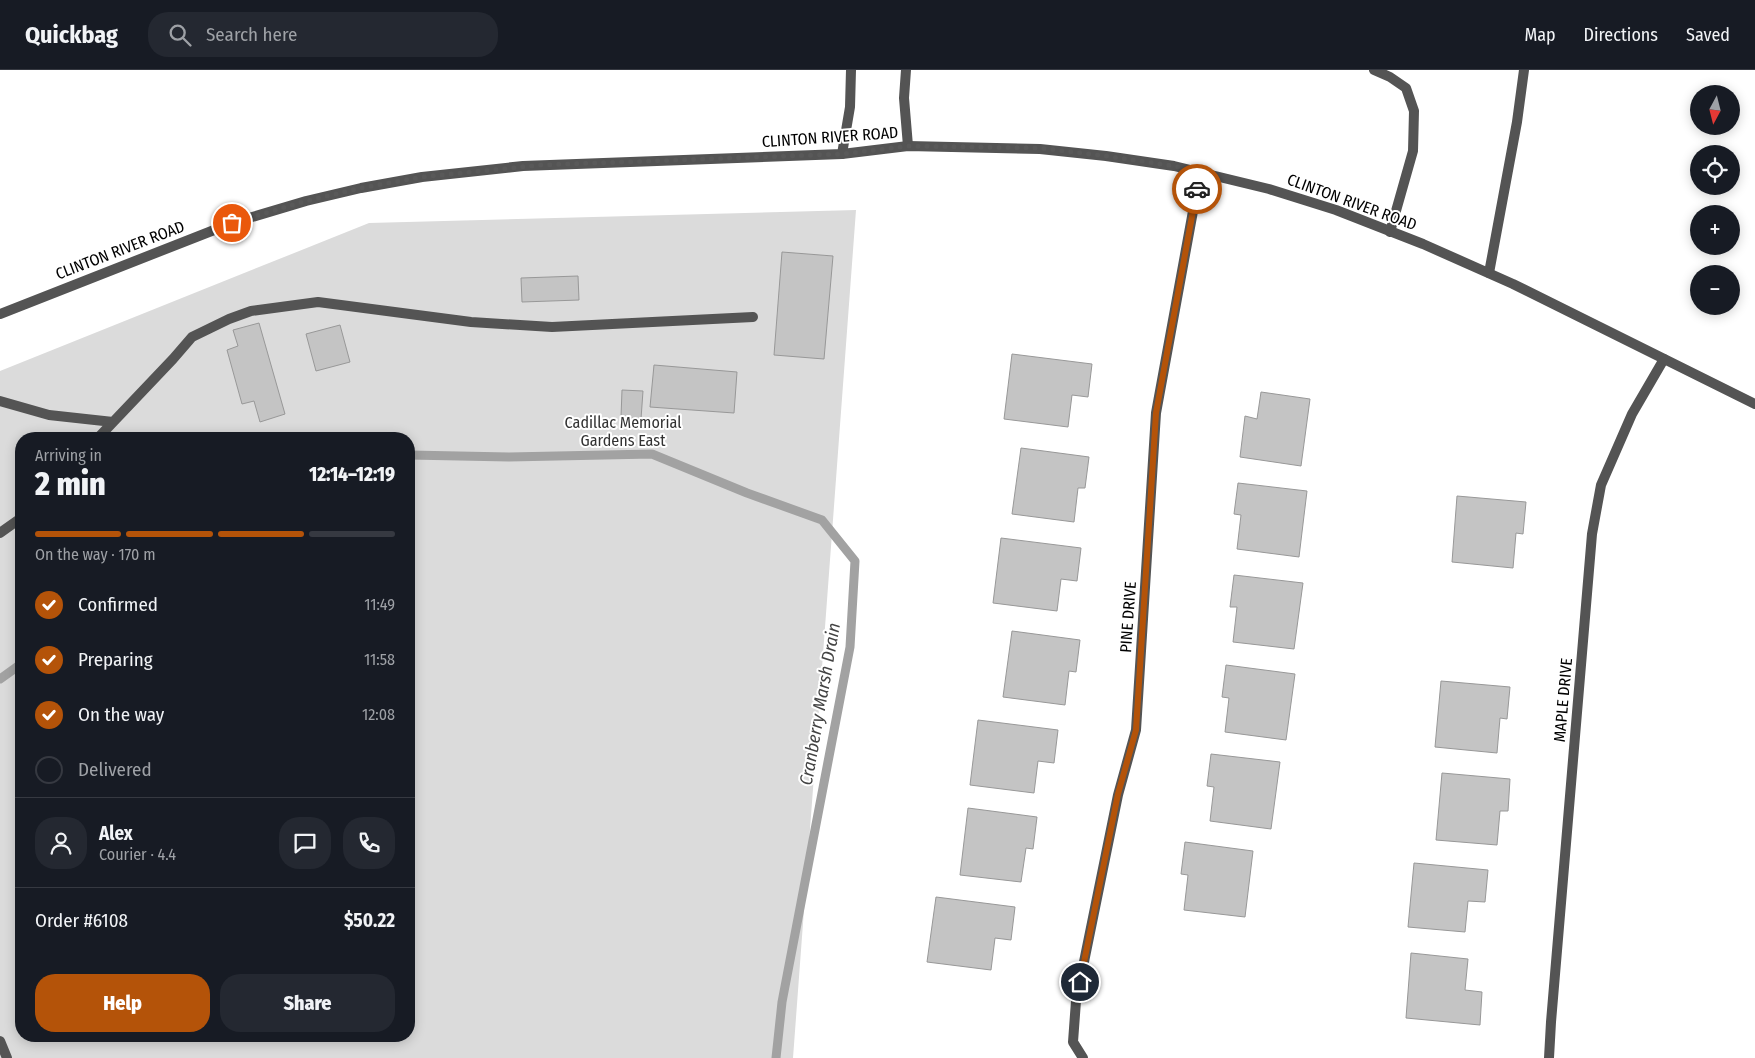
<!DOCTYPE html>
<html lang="en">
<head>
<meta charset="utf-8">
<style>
  body { margin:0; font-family:"Fira Sans Condensed",sans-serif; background:#242831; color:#f1f3f6; height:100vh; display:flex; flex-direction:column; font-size:19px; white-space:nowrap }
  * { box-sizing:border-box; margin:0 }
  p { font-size:16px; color:#9ea1a6 }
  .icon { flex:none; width:28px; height:28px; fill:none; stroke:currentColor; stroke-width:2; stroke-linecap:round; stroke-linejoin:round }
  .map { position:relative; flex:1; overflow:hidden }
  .side { position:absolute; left:15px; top:362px; width:400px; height:610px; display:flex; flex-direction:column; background:#171b24; border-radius:20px; box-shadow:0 2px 12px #0003 }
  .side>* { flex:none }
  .needle { width:32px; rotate:187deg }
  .buttons { position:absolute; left:1690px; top:15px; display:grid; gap:10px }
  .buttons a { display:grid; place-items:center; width:50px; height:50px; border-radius:50%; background:#171b24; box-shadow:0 2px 12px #0003; font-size:25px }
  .pin { position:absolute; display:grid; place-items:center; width:42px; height:42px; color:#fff; margin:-21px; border:2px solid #fff; border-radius:50%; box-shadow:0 1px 5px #0007 }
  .courier { position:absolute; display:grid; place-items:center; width:50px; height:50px; margin:-25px; border:4px solid #b45309; border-radius:50%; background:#fff; color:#222; box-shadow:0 1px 6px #0007 }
  .overview em { font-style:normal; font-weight:800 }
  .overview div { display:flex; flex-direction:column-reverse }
  .overview { display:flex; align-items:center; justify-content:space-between; height:85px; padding:0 20px }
  h1 { font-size:32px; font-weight:800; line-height:38px }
  .bar { display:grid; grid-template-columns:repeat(4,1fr); gap:8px 5px; align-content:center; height:60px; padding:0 20px }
  .bar i { height:6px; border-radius:4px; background:#363941 }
  .bar .selected { background:#b45309 }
  .bar p { grid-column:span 4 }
  .line { display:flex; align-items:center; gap:12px; padding:0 20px; border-top:1px solid #363941 }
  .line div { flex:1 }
  .round { display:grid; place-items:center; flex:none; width:52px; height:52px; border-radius:20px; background:#242831 }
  ol { padding:0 20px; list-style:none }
  li { display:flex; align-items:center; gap:15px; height:55px }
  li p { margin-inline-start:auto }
  li .icon { padding:5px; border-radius:50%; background:#b45309; color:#fff; stroke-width:4 }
  li:last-child { color:#9ea1a6 }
  li i { width:28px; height:28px; border:2px solid #363941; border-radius:50% }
  .primary-button { display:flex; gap:10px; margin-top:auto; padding:10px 20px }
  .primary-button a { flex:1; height:58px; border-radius:20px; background:#b45309; color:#fff; font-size:20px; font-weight:800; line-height:58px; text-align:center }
  .primary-button a+a { background:#242831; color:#f1f3f6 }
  header { display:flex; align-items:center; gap:30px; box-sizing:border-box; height:70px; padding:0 25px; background:#171b24; border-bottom:1px solid #363941 }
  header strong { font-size:24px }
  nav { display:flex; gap:28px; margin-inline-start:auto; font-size:18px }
  .search { width:350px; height:45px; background:#242831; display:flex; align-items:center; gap:12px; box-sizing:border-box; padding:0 18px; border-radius:20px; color:#9ea1a6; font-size:19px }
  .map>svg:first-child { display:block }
</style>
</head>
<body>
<header>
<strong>Quickbag</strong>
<div class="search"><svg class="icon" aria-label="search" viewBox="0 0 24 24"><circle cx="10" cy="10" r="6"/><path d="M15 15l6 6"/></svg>Search here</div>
<nav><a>Map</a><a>Directions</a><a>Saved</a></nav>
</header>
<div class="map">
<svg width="1755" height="988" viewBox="0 0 1755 988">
  <rect width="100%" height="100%" fill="#fff"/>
  <!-- green -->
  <path fill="#dbdbdb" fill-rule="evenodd" d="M856 140 793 988H0V301L369 153ZM21 369H409V966H21Z"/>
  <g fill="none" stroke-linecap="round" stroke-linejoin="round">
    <!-- stream -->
    <path stroke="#a2a2a2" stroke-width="9" d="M409 385 509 387 652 384 747 423 822 450 855 491 850 577 782 932 776 988
      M0 609 21 594"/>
  </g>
  <!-- building -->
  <path fill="#c4c4c4" stroke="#989898" d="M782 182 833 186 824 289 774 285Z
    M578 206 579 230 522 232 521 208Z
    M259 253 285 344 260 352 254 331 242 334 227 280 238 276 233 260Z
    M340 255 350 292 316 301 306 264Z
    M1012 284 1092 294 1088 327 1072 325 1068 357 1004 349Z
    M654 295 737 302 734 343 650 337Z
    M622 320 643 321 641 349 621 347Z
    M1261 322 1310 329 1301 396 1240 387 1245 346 1257 349Z
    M1021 378 1089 387 1085 418H1078L1074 452 1012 444Z
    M1238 413 1307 421 1299 487 1237 479 1241 445 1234 444Z
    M1457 426 1526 432 1523 464 1516 463 1513 498 1452 492Z
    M1001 468 1081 478 1077 511 1061 509 1057 541 993 533Z
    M1234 505 1303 513 1294 579 1233 572 1237 537H1230Z
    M1012 561 1080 570 1076 602 1069 601 1065 635 1003 627Z
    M1226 595 1295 604 1286 670 1225 662 1229 628 1222 627Z
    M1441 611 1510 617 1507 649 1500 648 1497 683 1435 677Z
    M978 650 1058 660 1054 693 1038 691 1034 723 970 715Z
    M1211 684 1280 692 1271 759 1210 751 1214 717 1207 716Z
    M1442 703 1510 709 1508 741H1500L1497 775 1436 770Z
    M968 738 1037 747 1033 779 1026 778 1021 812 960 805Z
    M1185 772 1253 781 1245 847 1184 840 1188 805 1181 804Z
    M1414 793 1488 800 1485 832 1468 831 1465 862 1408 857Z
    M936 827 1015 837 1011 870 995 868 991 900 927 892Z
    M1411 883 1468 889 1465 920 1482 922 1480 955 1406 948Z"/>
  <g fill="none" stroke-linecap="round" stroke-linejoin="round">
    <!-- service -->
    <path stroke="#545454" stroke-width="10" d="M1374 0 1390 7 1406 18 1414 41 1413 81 1390 162
      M1489 203 1517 52 1524 0
      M0 331 49 345 113 352
      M97 369 173 289 192 267 229 249 251 241 318 232 471 252 552 257 753 247
      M0 463 21 448
      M0 971 7 988"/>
    <!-- minor -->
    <path stroke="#545454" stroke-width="10" d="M906 0 904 28 908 76
      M842 84 850 37 851 0
      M1083 988 1073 972 1076 931 1118 725 1136 660 1156 343 1200 103
      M1549 988 1551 952 1592 464 1601 415 1632 344 1664 289"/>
    <!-- tertiary -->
    <path stroke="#545454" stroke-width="10" d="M0 244 232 153 306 131 361 118 422 107 523 96 842 84 908 76 1040 79 1106 86 1174 96 1269 119 1336 140 1423 174 1513 214 1755 334"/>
  </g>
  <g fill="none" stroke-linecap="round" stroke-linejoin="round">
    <!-- done -->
    <path stroke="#595959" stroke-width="5" stroke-dasharray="0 9" d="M232 153 306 131 361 118 422 107 541 95 842 84 908 76 1040 78 1106 86 1174 96 1200 103 1197 119"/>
    <!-- route -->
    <path stroke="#b45309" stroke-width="6" d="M1080 912 1118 724 1136 660 1156 343 1197 119"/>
  </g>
  <g text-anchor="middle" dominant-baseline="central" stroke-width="4" stroke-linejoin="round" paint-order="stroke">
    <!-- street labels -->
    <g font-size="16" fill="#000" stroke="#fff">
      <text transform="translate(830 67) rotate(-4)">CLINTON RIVER ROAD</text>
      <text transform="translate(1352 132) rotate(20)">CLINTON RIVER ROAD</text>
      <text transform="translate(120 180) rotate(-21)">CLINTON RIVER ROAD</text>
      <text transform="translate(1128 547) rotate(-86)">PINE DRIVE</text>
      <text transform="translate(1563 630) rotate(-85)">MAPLE DRIVE</text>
    </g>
    <!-- park labels -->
    <g font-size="16" fill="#323232" stroke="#fff">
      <text x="623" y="352">Cadillac Memorial<tspan x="623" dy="18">Gardens East</tspan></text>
    </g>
    <!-- water labels -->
    <g font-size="18" font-style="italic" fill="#434343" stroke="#fff">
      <text transform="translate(820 634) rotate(-80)">Cranberry Marsh Drain</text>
    </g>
  </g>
</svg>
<div class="buttons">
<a><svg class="needle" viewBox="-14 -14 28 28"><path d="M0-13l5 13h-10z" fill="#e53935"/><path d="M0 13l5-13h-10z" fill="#9ea1a6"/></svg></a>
<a><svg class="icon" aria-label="locate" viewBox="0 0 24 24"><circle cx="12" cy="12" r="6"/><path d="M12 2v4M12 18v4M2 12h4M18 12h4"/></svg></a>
<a>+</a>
<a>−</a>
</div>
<div class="pin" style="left:232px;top:153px;background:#ea580c"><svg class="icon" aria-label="bag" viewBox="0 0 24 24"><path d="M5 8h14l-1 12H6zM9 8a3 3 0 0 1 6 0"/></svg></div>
<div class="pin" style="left:1080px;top:912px;background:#1f2937"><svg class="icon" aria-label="home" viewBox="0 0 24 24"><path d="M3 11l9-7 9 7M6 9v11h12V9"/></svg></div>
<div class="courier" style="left:1197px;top:119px"><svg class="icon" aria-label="car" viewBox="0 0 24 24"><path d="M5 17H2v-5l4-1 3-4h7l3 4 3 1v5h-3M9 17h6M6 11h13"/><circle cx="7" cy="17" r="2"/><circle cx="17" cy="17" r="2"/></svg></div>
<section class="side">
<div class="overview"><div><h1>2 min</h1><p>Arriving in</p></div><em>12:14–12:19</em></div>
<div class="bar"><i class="selected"></i><i class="selected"></i><i class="selected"></i><i></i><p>On the way · 170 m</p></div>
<ol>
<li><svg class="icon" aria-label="check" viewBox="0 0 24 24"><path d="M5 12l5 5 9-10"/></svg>Confirmed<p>11:49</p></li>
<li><svg class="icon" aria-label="check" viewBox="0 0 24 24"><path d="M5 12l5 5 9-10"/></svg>Preparing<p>11:58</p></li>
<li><svg class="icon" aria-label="check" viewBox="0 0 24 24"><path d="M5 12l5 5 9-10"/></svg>On the way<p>12:08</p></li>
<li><i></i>Delivered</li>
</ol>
<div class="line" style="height:90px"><a class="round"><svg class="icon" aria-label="person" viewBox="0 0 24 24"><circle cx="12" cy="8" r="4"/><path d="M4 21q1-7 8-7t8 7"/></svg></a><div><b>Alex</b><p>Courier · 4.4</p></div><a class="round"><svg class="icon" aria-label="chat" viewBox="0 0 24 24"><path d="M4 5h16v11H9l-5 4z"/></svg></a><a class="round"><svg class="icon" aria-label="phone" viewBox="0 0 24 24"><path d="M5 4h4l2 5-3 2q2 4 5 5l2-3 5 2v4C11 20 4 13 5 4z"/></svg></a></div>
<div class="line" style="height:65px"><div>Order #6108</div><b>$50.22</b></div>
<div class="primary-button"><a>Help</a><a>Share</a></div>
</section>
</div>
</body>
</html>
